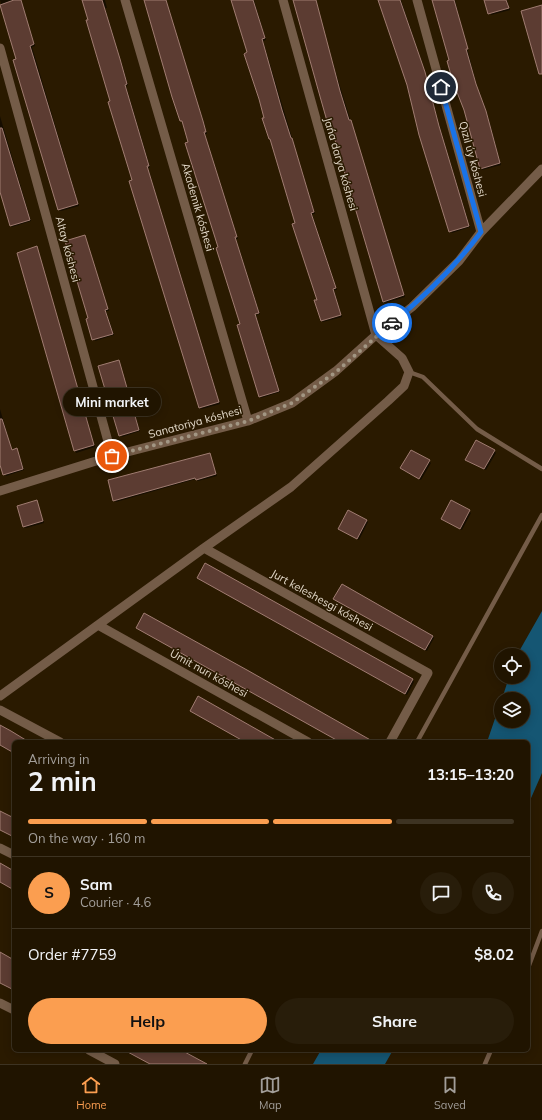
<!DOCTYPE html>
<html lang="en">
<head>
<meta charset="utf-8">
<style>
  body { margin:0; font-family:Mulish,sans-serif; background:#281d0a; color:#f1f3f6; height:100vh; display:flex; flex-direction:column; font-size:15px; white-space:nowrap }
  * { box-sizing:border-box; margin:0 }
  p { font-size:13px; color:#a29e99 }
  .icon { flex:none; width:22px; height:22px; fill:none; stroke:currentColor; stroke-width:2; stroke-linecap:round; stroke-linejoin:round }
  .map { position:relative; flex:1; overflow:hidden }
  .drawer { position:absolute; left:12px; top:740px; width:518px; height:312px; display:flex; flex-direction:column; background:#201400; border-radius:6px; box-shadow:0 2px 10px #0003,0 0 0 1px #3d3322 }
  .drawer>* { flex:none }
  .fabs { position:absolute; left:494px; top:648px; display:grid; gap:8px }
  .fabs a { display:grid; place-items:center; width:36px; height:36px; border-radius:50%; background:#201400; box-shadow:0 2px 10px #0003,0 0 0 1px #3d3322; font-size:20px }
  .pin { position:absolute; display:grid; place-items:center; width:34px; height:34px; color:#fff; margin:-17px; border:2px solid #fff; border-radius:50%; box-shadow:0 1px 4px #0007 }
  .courier { position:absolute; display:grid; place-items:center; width:40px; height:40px; margin:-20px; border:3px solid #1a73e8; border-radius:50%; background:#fff; color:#222; box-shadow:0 1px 5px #0007 }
  .bubble { position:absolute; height:28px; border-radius:14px; background:#201400; box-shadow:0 2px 10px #0003,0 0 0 1px #3d3322; font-size:13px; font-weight:700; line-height:28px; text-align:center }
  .overview em { font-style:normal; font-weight:700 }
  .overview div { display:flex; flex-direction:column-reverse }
  .overview { display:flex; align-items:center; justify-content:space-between; height:68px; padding:0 16px }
  h1 { font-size:26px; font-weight:700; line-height:30px }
  .bar { display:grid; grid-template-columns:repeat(4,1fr); gap:6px 4px; align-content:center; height:48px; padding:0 16px }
  .bar i { height:5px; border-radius:3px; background:#3d3322 }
  .bar .on { background:#fb9e50 }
  .bar p { grid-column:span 4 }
  .line { display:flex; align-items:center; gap:10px; padding:0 16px; border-top:1px solid #3d3322 }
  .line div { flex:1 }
  .round { display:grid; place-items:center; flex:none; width:42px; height:42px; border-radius:21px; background:#281d0a }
  .cta { display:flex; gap:8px; margin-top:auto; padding:8px 16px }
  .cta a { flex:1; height:46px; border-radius:24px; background:#fb9e50; color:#111; font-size:16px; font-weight:700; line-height:46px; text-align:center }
  .cta a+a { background:#281d0a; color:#f1f3f6 }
  .menu { display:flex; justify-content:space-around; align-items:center; height:56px; border-top:1px solid #3d3322; background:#201400; font-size:11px; color:#a29e99 }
  .menu a { display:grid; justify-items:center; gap:2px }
  .menu .on { color:#fb9e50 }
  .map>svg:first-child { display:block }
</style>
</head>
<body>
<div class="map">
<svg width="542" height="1064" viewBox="0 0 542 1064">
  <rect width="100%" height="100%" fill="#2a1a00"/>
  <!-- water -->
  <path fill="#155673" d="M542 611V773L528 805V742H487L501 701V721H523V699H502L509 677H523V655H517Z
    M321 1050H393L385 1064H313Z"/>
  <!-- shadow -->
  <path fill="#0007" d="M0 0H21L35 46 32 47 79 206 61 211 59 210Z
    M83 0H105L107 8H105L128 85 126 86 150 167 148 168 220 404 202 409 200 408 131 182 133 181Z
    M144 0H166L204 123 207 134H205L230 214 238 239H236L260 314 256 315 280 392 261 398 260 396 189 143Z
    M232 0H254L266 40 263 41 315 214H312L337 290H334L342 317 323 322 322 321 318 300 270 139 248 53Z
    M295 0H316L326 41 405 297 386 303 384 301 308 50Z
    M379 0H401L426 75 440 128 470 227 452 233 450 231 408 84Z
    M434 0H455L477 87 487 113 501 165 482 170 481 168Z
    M485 0H507L510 10 491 15Z
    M0 116 31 221 12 227 0 190Z
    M85 236 109 311H106L114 335 95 341 89 319Z
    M37 248 95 447 76 453 18 253Z
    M118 361 140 431 122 437 120 435Z
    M0 409 12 450 17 449 18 451 24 470 6 476 0 462Z
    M494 451 496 453 486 470 468 461Z
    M209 454 217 476 198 481 196 479 116 502 114 500Z
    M429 461 431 463 421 480 403 470Z
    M37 501 44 523 26 528 24 527Z
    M469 511 471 513 462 530 442 519Z
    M366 520 368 522 359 540 341 530Z
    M206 564 413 680 414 682 407 695 200 579Z
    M342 585 433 636 434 638 427 651 336 600Z
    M139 629 372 742H340Z"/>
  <!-- building -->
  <path fill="#5c3c32" stroke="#a07c71" d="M14 0H21L34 44 30 46 78 204 58 210 13 60 16 59 0 5Z
    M82 0H102L120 59 127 84 125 85 149 166H147L219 402 199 408 129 181 132 180 108 102 110 101 86 20H88Z
    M144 0H166L203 121 206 132H204L237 237H235L259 313 255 314 279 391 259 397 237 325 240 324 216 248 218 247 185 143 188 142 182 121H180L172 97Z
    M231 0H253L265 38 262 39 282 110 291 138H292L314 212 311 213 336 288 333 289 341 315 321 321 314 300H317L292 224 295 223 270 139H269L262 118H264L259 99 244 54 247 52Z
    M293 0H316L340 91 349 120H351L404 295 383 302 329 120 327 121 321 100Z
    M378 0H400L425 72 439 126 469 226 449 232 419 135 407 85Z
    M432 0H454L468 49H466L476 84 486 111 500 163 480 169 464 110 453 82 447 61 449 60Z
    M484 0H506L509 8 488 14Z
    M542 5V74H539L521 11Z
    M0 128H2L30 220 10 226 0 192Z
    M85 235 108 309 105 310 113 334 92 340 86 319 88 318 65 241Z
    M37 246 94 445 74 451 17 253Z
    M119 360 139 430 119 436 98 366Z
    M0 419H2L12 450 17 448 23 469 3 475 0 465Z
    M476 440 495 450 484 469 465 460Z
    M411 450 430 460 419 479 400 468Z
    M210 453 216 474 196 480 195 478 113 501 108 480Z
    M37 500 43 521 23 527 17 506Z
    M451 500 470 510 460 529 441 519Z
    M348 510 367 520 357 539 338 529Z
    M205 563 413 679 405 694 197 578Z
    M342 584 433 636 425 650 333 599Z
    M144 613 247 670 374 742H340L188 657 136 628Z
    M198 696 212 704 279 742H245L190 711Z
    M0 725 11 731 29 742H14V753L0 745Z
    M0 811 14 818V837L0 830Z
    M0 863 14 871V890L0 882Z
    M0 952 14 960V990L0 983Z
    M124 1050H181L207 1064H150Z"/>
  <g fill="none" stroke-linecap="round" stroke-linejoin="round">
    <!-- lane -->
    <path stroke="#745c48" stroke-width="4.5" d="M409 372 423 377 477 429 542 469
      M417 742 542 515
      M528 968 542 931
      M245 1064 252 1050
      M485 1064 491 1050"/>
    <!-- street -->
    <path stroke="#745c48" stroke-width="9" d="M125 0 248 421
      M283 0 376 335
      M417 0 481 232
      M0 48 112 456
      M0 491 112 456 248 421 292 403 336 371 376 335 412 307 459 261 481 232 542 169
      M204 548 428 673 390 742
      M98 625 308 742
      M0 696 204 548 291 487 388 401 404 386 409 372 402 358 376 335
      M0 710 60 742
      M0 848 14 855
      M0 1003 14 1010
      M89 1050 115 1064"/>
  </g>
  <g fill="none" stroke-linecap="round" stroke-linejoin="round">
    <!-- done -->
    <path stroke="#a29683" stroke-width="4" stroke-dasharray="0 7.2" d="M112 456 248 421 292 403 336 372 392 323"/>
    <!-- route -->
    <path stroke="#1a73e8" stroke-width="5" d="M392 323C425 296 455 267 481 232L441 87"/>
  </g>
  <g text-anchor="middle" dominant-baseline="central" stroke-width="3" stroke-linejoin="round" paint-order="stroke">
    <!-- street labels -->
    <g font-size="11" fill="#e3d9c9" stroke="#2a1a00">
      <text transform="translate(473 159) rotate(75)">Qızıl úy kóshesi</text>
      <text transform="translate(341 164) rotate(74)">Jańa darya kóshesi</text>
      <text transform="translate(198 207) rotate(74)">Akademik kóshesi</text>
      <text transform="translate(68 249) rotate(75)">Altay kóshesi</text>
      <text transform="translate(195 422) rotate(-15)">Sanatoriya kóshesi</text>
      <text transform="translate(322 600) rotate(29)">Jurt keleshesgi kóshesi</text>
      <text transform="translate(209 673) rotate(29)">Úmit nurı kóshesi</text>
    </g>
  </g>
</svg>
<div class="fabs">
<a><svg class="icon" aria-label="locate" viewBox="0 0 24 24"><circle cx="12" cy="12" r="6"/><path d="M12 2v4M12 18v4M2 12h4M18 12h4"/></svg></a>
<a><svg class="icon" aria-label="layers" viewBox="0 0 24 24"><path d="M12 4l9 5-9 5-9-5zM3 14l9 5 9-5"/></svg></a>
</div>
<div class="pin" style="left:112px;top:456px;background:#ea580c"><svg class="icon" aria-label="bag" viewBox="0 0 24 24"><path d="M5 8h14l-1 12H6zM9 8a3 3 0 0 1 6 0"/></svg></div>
<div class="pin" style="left:441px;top:87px;background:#1f2937"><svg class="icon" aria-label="home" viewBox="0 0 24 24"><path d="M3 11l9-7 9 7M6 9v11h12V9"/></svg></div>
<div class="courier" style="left:392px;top:323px"><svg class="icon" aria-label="car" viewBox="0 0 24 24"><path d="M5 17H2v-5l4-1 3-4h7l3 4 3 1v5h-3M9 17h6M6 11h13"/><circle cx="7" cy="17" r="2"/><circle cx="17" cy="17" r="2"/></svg></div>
<div class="bubble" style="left:63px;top:388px;width:98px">Mini market</div>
<section class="drawer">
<div class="overview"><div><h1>2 min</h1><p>Arriving in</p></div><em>13:15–13:20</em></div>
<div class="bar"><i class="on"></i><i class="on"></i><i class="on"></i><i></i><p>On the way · 160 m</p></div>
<div class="line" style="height:72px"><b class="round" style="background:#fb9e50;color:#111">S</b><div><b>Sam</b><p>Courier · 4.6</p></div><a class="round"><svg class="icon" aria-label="chat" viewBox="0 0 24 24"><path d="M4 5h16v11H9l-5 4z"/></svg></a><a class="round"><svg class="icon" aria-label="phone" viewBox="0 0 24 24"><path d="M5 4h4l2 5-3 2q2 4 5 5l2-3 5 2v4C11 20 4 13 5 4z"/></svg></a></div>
<div class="line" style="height:52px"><div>Order #7759</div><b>$8.02</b></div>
<div class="cta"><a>Help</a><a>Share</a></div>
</section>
</div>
<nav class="menu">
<a class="on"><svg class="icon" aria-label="home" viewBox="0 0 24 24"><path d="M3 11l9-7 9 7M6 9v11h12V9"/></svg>Home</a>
<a><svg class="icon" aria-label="map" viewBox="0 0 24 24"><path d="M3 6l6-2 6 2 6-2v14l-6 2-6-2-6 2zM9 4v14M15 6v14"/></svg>Map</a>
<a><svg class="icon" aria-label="saved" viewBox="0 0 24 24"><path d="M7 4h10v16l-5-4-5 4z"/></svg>Saved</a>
</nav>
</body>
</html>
